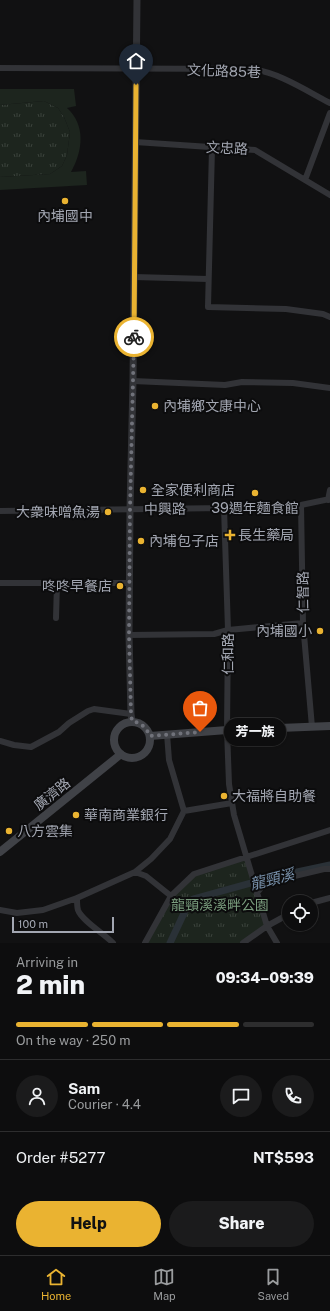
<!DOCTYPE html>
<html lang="en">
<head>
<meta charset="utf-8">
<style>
  body { margin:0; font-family:"Public Sans","Noto Sans TC",sans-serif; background:#1b1b1c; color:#f1f3f6; height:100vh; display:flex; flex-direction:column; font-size:15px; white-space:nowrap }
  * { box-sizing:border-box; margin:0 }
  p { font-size:13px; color:#9a9c9e }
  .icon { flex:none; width:22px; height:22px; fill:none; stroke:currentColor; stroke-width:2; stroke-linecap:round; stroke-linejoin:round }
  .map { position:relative; height:943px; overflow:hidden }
  .side { display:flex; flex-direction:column; background:#0d0d0e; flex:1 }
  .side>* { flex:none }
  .buttons { position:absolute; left:282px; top:895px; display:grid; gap:8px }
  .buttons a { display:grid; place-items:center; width:36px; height:36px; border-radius:50%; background:#0d0d0e; box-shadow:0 1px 3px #0004,0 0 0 1px #2d2d2e; font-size:20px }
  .scale { position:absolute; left:12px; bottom:10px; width:102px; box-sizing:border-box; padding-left:4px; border:2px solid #a3a7b2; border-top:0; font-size:11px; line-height:14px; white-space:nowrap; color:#a3a7b2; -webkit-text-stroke:3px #0c0c0d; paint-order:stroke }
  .pin { position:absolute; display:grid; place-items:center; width:34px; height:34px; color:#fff; margin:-41px -17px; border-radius:50% 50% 50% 0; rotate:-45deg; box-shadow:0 0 4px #0007 }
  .pin .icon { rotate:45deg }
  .courier { position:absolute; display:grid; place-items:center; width:40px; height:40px; margin:-20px; border:3px solid #eab331; border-radius:50%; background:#fff; color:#222; box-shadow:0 1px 5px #0007 }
  .bubble { position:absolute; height:28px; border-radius:14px; background:#0d0d0e; box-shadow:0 1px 3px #0004,0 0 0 1px #2d2d2e; font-size:13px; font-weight:800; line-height:28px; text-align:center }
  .summary em { font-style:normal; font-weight:800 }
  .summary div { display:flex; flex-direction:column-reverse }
  .summary { display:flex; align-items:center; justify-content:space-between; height:68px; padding:0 16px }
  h1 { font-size:26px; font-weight:800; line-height:30px }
  .bar { display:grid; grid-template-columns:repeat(4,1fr); gap:6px 4px; align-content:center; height:48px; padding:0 16px }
  .bar i { height:5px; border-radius:3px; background:#2d2d2e }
  .bar .on { background:#eab331 }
  .bar p { grid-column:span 4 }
  .line { display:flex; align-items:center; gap:10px; padding:0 16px; border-top:1px solid #2d2d2e }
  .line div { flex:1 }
  .round { display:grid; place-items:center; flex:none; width:42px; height:42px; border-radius:21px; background:#1b1b1c }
  .cta { display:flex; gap:8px; margin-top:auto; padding:8px 16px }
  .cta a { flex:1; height:46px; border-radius:24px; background:#eab331; color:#111; font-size:16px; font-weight:800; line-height:46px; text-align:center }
  .cta a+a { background:#1b1b1c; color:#f1f3f6 }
  .tabs { display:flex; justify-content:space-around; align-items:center; height:56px; border-top:1px solid #2d2d2e; background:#0d0d0e; font-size:11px; color:#9a9c9e }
  .tabs a { display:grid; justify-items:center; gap:2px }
  .tabs .on { color:#eab331 }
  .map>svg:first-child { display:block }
</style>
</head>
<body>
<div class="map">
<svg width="330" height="943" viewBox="0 0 330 943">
  <defs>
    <pattern id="grass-tufts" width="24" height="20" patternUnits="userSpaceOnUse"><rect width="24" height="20" fill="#1d251e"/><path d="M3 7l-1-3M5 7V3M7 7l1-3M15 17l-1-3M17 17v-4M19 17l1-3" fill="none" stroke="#3b423c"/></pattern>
  </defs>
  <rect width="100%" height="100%" fill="#111112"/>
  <!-- grass -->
  <path fill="url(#grass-tufts)" d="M44 101 58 108 64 117 70 132 67 155 62 166 50 174 0 177V105Z
    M247 858 267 926 243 943H145L171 896 194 874Z"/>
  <!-- pitch -->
  <path fill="#1d251e" d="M0 89H74L76 106 67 108C86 125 83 151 71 172L86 171 87 185 0 190V177L50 174 62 166 67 155 70 132 64 117 58 108 44 101 0 105Z"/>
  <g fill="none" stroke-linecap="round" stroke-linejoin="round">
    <!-- canal -->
    <path stroke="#2a3137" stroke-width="7" d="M170 943 185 911 193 899 269 878 330 865"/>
    <!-- minor -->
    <path stroke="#323337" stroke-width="6" d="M0 68 252 69C280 73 305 90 330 103
      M135 142 255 150 330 195
      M212 148 208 307 286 309 323 314 330 317
      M305 180 330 113
      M134 277 208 279
      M133 381 225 385 242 382 293 383 330 388
      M328 500 330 490
      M301 505 303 623 312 727
      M224 508 228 630 227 730 229 784 234 815 267 926 277 943
      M0 511 224 508 301 505 330 499
      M0 583H130
      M56 618 57 583
      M129 635 214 634 228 630 303 623
      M0 741 14 745 31 747 59 732 69 723 88 711 94 709 131 714
      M184 811 232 803
      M135 872 146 876 171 896
      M257 893 265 883 324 869H330
      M77 898C77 902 77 907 78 910 82 921 105 934 113 943
      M311 903 330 898
      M0 910 17 913 43 910 77 898 135 872 151 859 170 839 184 811 169 760 167 734
      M145 943 171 896 194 874 330 830
      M243 943 267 926 289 914"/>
    <!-- tertiary -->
    <path stroke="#323337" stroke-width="7" d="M132 721 131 714 129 635 130 509 133 381 137 0"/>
    <!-- secondary -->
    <path stroke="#404247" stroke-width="8" d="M114 740a18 18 0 1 1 36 0a18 18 0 1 1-36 0Z
      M150 736 227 730 330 726
      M0 852 121 754"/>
  </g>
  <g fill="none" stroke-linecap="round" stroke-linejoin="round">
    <!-- done -->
    <path stroke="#70727a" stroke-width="4" stroke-dasharray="0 7.2" d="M134 337 130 509 129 635 131 714 132 721C141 723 146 727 150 736L200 732"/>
    <!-- route -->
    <path stroke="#eab331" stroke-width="5" d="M134 337 136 85"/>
  </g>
  <!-- markers -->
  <g fill="#eab331" stroke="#0c0c0d" stroke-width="1.5">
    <circle cx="65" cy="201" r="4"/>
    <circle cx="155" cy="406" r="4"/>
    <circle cx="143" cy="490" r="4"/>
    <circle cx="255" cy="493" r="4"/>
    <circle cx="108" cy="512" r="4"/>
    <path d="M228 529h4v4h4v4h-4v4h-4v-4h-4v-4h4z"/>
    <circle cx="141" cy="541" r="4"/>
    <circle cx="120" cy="586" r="4"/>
    <circle cx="320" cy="631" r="4"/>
    <circle cx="224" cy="796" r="4"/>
    <circle cx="76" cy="815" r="4"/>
    <circle cx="9" cy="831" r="4"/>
  </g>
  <g text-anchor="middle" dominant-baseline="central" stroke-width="4" stroke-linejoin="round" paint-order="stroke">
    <!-- street labels -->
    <g font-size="14" fill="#a3a7b2" stroke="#0c0c0d">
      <text transform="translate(224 71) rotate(2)">文化路85巷</text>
      <text transform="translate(227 148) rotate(3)">文忠路</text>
      <text transform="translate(165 509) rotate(-1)">中興路</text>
      <text transform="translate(303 592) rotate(-91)">仁智路</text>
      <text transform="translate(228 654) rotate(-90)">仁和路</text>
      <text transform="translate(52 794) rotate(-39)">廣濟路</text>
    </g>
    <!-- poi labels -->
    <g font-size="14" fill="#a3a7b2" stroke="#0c0c0d" text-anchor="start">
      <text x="65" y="216" text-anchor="middle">內埔國中</text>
      <text x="163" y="406">內埔鄉文康中心</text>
      <text x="151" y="490">全家便利商店</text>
      <text x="255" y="508" text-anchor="middle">39週年麵食館</text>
      <text x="100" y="512" text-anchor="end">大衆味噌魚湯</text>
      <text x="238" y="535">長生藥局</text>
      <text x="149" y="541">內埔包子店</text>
      <text x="112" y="586" text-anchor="end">咚咚早餐店</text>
      <text x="312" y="631" text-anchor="end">內埔國小</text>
      <text x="232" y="796">大福將自助餐</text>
      <text x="84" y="815">華南商業銀行</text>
      <text x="17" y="831">八方雲集</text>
    </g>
    <!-- park labels -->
    <g font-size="14" fill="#7a9d7e" stroke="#0c0c0d">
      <text x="220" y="905">龍頸溪溪畔公園</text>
    </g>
    <!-- water labels -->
    <g font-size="15" font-style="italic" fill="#7a93ad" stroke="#0c0c0d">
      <text transform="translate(272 879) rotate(-14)">龍頸溪</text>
    </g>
  </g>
</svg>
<div class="buttons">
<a><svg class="icon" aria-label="locate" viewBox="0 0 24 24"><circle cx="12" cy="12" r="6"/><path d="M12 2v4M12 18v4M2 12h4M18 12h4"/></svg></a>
</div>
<div class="scale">100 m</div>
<div class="pin" style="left:200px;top:732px;background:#ea580c"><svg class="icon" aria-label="bag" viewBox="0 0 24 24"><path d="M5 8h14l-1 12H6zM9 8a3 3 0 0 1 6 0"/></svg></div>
<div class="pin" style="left:136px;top:85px;background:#1f2937"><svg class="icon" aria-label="home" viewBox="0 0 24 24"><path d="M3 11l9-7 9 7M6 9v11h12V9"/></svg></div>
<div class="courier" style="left:134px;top:337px"><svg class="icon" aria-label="bike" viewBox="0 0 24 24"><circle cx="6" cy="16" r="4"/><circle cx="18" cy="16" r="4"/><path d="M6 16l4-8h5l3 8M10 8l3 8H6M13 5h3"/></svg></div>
<div class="bubble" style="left:224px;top:718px;width:62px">芳一族</div>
</div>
<section class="side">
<div class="summary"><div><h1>2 min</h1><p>Arriving in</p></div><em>09:34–09:39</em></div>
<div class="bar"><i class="on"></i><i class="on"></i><i class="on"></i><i></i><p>On the way · 250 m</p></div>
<div class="line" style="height:72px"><a class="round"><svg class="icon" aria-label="person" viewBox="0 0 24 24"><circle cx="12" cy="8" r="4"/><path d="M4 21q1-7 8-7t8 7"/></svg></a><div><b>Sam</b><p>Courier · 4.4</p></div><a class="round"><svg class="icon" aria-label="chat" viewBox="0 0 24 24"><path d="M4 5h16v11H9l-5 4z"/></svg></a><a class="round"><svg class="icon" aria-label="phone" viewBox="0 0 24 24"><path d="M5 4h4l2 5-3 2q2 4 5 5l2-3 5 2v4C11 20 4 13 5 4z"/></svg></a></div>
<div class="line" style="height:52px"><div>Order #5277</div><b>NT$593</b></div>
<div class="cta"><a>Help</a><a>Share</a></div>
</section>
<nav class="tabs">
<a class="on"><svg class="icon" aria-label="home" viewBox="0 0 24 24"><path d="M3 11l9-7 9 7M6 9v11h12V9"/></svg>Home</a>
<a><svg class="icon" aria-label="map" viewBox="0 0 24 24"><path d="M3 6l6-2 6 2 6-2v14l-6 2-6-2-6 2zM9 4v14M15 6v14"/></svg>Map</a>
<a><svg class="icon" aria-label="saved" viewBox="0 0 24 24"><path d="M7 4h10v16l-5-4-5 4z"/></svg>Saved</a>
</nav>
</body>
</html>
